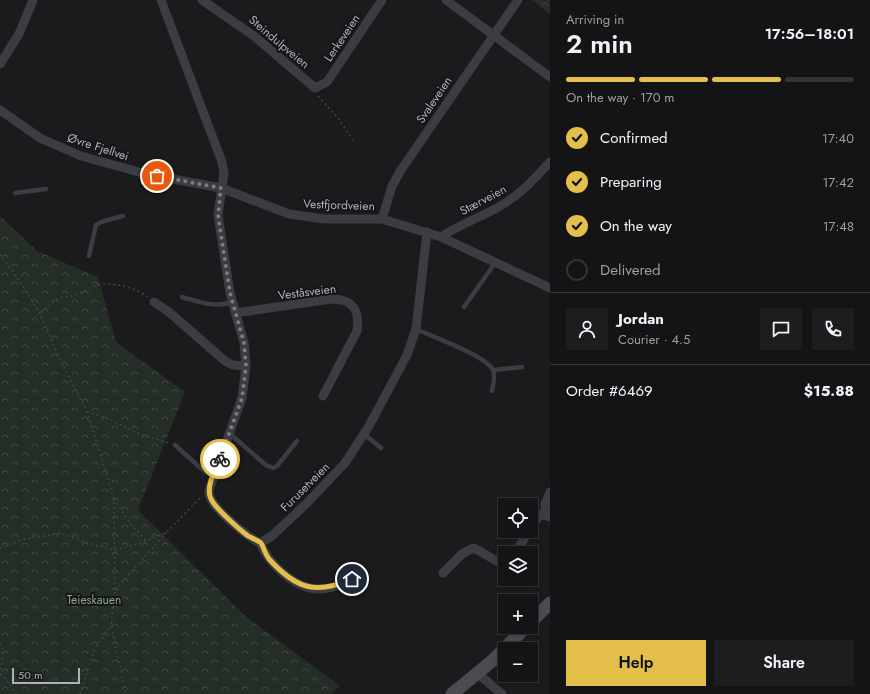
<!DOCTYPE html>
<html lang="en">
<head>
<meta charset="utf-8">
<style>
  body { margin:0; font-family:Jost,sans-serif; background:#1d1d1f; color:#f1f3f6; height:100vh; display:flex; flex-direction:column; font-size:15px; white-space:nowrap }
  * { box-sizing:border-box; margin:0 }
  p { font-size:13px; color:#9d9ea1 }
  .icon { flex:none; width:22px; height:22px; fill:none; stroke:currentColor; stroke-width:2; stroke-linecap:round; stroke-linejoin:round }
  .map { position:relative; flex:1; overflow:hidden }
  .details { display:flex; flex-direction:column; background:#141416; width:320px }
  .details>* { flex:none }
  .fabs { position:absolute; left:498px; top:498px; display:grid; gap:8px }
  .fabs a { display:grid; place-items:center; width:40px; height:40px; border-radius:0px; background:#141416; box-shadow:0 2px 6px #0003,0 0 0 1px #333335; font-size:20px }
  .scale { position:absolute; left:12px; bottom:10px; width:68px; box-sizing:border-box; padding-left:4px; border:2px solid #afb1bb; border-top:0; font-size:11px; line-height:14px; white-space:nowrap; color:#afb1bb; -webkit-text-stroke:3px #161618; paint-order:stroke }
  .pin { position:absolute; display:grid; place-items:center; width:34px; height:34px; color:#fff; margin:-17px; border:2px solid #fff; border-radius:50%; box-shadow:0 1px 4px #0007 }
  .courier { position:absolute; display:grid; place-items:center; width:40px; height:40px; margin:-20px; border:3px solid #e4bf4c; border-radius:50%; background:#fff; color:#222; box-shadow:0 1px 5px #0007 }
  .summary em { font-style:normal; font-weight:600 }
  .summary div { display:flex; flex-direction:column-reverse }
  .summary { display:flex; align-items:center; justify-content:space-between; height:68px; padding:0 16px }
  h1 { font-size:26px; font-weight:600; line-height:30px }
  .bar { display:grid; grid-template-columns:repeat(4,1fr); gap:6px 4px; align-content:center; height:48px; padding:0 16px }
  .bar i { height:5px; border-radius:3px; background:#333335 }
  .bar .selected { background:#e4bf4c }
  .bar p { grid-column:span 4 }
  .line { display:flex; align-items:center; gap:10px; padding:0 16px; border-top:1px solid #333335 }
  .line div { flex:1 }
  .round { display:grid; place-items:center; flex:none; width:42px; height:42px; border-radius:0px; background:#1d1d1f }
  ol { padding:0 16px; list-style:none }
  li { display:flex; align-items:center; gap:12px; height:44px }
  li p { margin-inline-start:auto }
  li .icon { padding:4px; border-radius:50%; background:#e4bf4c; color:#111; stroke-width:4 }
  li:last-child { color:#9d9ea1 }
  li i { width:22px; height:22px; border:2px solid #333335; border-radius:50% }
  .action { display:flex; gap:8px; margin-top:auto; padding:8px 16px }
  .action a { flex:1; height:46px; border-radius:0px; background:#e4bf4c; color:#111; font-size:16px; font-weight:600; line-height:46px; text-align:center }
  .action a+a { background:#1d1d1f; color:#f1f3f6 }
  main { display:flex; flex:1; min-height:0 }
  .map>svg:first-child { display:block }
</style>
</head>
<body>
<main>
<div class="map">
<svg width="550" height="694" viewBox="0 0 550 694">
  <defs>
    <pattern id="forest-crowns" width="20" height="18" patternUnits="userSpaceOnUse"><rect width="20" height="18" fill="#252d27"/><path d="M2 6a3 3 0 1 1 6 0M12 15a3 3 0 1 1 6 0" fill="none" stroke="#424944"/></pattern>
  </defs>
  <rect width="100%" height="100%" fill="#1b1b1d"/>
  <!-- forest -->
  <path fill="url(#forest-crowns)" d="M531 0H550V14Z
    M0 216 37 251 98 277 116 342 185 392 138 510 245 616 340 686 332 694H0Z"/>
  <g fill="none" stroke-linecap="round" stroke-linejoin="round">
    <!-- path -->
    <path stroke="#424449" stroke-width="1.5" stroke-dasharray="2 3" stroke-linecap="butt" d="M318 96 338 118 353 140
      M0 254 19 280 40 314 58 355 87 412 114 499 115 590 111 625 126 694
      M41 313C47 307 54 300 63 297 67 296 71 297 75 295 82 293 88 288 95 286 111 281 134 287 148 297
      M87 412 107 418 139 434 169 443
      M114 499 132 526 147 541
      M0 548 25 539 61 533 94 545 116 550 147 541 167 532 200 498
      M115 590 166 533
      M0 643C4 649 3 663 0 670
      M0 674 10 684 16 694
      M80 694 95 648 111 625"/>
    <!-- lane -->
    <path stroke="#3c3d42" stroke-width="4.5" d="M15 193 46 189
      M89 256 96 225 104 221 123 216
      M182 297C200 302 214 308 232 302
      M464 307 495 263
      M416 329C433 337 485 355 493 370 496 376 493 385 492 391
      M493 370 522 367
      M230 434 266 465 273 468 277 466 297 441
      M364 434 381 448
      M175 445 205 472 214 476"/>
    <!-- street -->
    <path stroke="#3c3d42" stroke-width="9" d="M161 0 222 162 224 173 218 215 230 293 244 343 246 366 242 398 209 490C209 493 209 497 211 499 217 512 248 537 260 543
      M202 0 254 36 315 88 327 82 382 0
      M446 0 550 77
      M0 64 19 34 33 0
      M0 110 40 138 81 156 146 174 221 188 289 214 324 219H382L441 237 550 288
      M382 219 392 186 401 170 518 0
      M441 237C460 224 482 217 502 205 521 194 535 178 550 162
      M154 302 169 312 225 361 233 365 246 366
      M235 313 331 299C353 299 360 310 357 331L323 396
      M546 515 545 504 550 492
      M531 527 541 514 550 517
      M515 553 529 531
      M443 573 462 554 473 548C484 552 492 560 503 564L505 563
      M364 574C350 580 335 589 319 589 295 589 269 564 260 543L272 536 307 503 345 463 369 426 407 355 416 329 427 232
      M477 673 502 694"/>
    <!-- secondary -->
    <path stroke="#4a4c52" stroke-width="13" d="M531 622 550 603
      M452 694 492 661 526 627"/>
  </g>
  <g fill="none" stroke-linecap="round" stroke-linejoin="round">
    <!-- done -->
    <path stroke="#7b7c84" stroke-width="4" stroke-dasharray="0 7.2" d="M157 176 221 188 218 215 230 293 244 343 246 366 242 398 220 459"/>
    <!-- route -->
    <path stroke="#e4bf4c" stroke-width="5" d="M220 459C216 469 205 487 211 499 215 508 239 529 248 536 251 538 258 540 261 543 264 548 265 554 269 559 296 589 316 595 352 579"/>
  </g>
  <g text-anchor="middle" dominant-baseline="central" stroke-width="4" stroke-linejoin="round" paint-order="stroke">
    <!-- street labels -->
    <g font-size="12" fill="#afb1bb" stroke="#161618">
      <text transform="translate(342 38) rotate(-56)">Lerkeveien</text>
      <text transform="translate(279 42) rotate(40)">Steindulpveien</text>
      <text transform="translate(434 100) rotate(-56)">Svaleveien</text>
      <text transform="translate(98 147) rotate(18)">Øvre Fjellvei</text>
      <text transform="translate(483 200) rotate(-28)">Stærveien</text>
      <text transform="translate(339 205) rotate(2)">Vestfjordveien</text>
      <text transform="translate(307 292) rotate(-7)">Veståsveien</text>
      <text transform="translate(305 487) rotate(-45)">Furusetveien</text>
    </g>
    <!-- park labels -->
    <g font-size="12" fill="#88a48c" stroke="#161618">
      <text x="94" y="600">Teieskauen</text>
    </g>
  </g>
</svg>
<div class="fabs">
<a><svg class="icon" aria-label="locate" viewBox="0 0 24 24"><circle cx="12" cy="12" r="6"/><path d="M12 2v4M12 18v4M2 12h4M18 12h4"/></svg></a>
<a><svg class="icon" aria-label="layers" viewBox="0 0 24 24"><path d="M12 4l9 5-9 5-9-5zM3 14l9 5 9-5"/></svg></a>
<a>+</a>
<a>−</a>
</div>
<div class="scale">50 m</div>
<div class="pin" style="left:157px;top:176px;background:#ea580c"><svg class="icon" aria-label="bag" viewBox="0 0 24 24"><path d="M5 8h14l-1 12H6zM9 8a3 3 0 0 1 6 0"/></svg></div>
<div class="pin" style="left:352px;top:579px;background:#1f2937"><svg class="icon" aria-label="home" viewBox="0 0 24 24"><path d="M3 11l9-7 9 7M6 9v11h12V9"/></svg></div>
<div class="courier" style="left:220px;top:459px"><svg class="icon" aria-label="bike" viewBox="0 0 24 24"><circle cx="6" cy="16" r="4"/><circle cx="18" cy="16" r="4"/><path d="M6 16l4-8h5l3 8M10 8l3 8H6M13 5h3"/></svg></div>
</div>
<section class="details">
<div class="summary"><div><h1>2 min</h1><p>Arriving in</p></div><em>17:56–18:01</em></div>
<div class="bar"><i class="selected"></i><i class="selected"></i><i class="selected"></i><i></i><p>On the way · 170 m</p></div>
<ol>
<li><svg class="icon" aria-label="check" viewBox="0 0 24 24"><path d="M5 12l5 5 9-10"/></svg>Confirmed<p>17:40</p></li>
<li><svg class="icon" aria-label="check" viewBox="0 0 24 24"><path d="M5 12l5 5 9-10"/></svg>Preparing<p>17:42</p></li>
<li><svg class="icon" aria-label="check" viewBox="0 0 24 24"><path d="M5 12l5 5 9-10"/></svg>On the way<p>17:48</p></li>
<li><i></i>Delivered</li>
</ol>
<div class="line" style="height:72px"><a class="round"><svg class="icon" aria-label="person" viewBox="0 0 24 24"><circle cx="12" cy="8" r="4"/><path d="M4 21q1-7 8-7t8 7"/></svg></a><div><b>Jordan</b><p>Courier · 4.5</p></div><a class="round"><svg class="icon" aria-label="chat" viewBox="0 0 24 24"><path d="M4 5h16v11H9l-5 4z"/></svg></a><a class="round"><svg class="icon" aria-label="phone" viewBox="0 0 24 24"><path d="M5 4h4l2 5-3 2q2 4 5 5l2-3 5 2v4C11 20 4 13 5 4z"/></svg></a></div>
<div class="line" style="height:52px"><div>Order #6469</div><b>$15.88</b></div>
<div class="action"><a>Help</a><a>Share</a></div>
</section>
</main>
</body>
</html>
